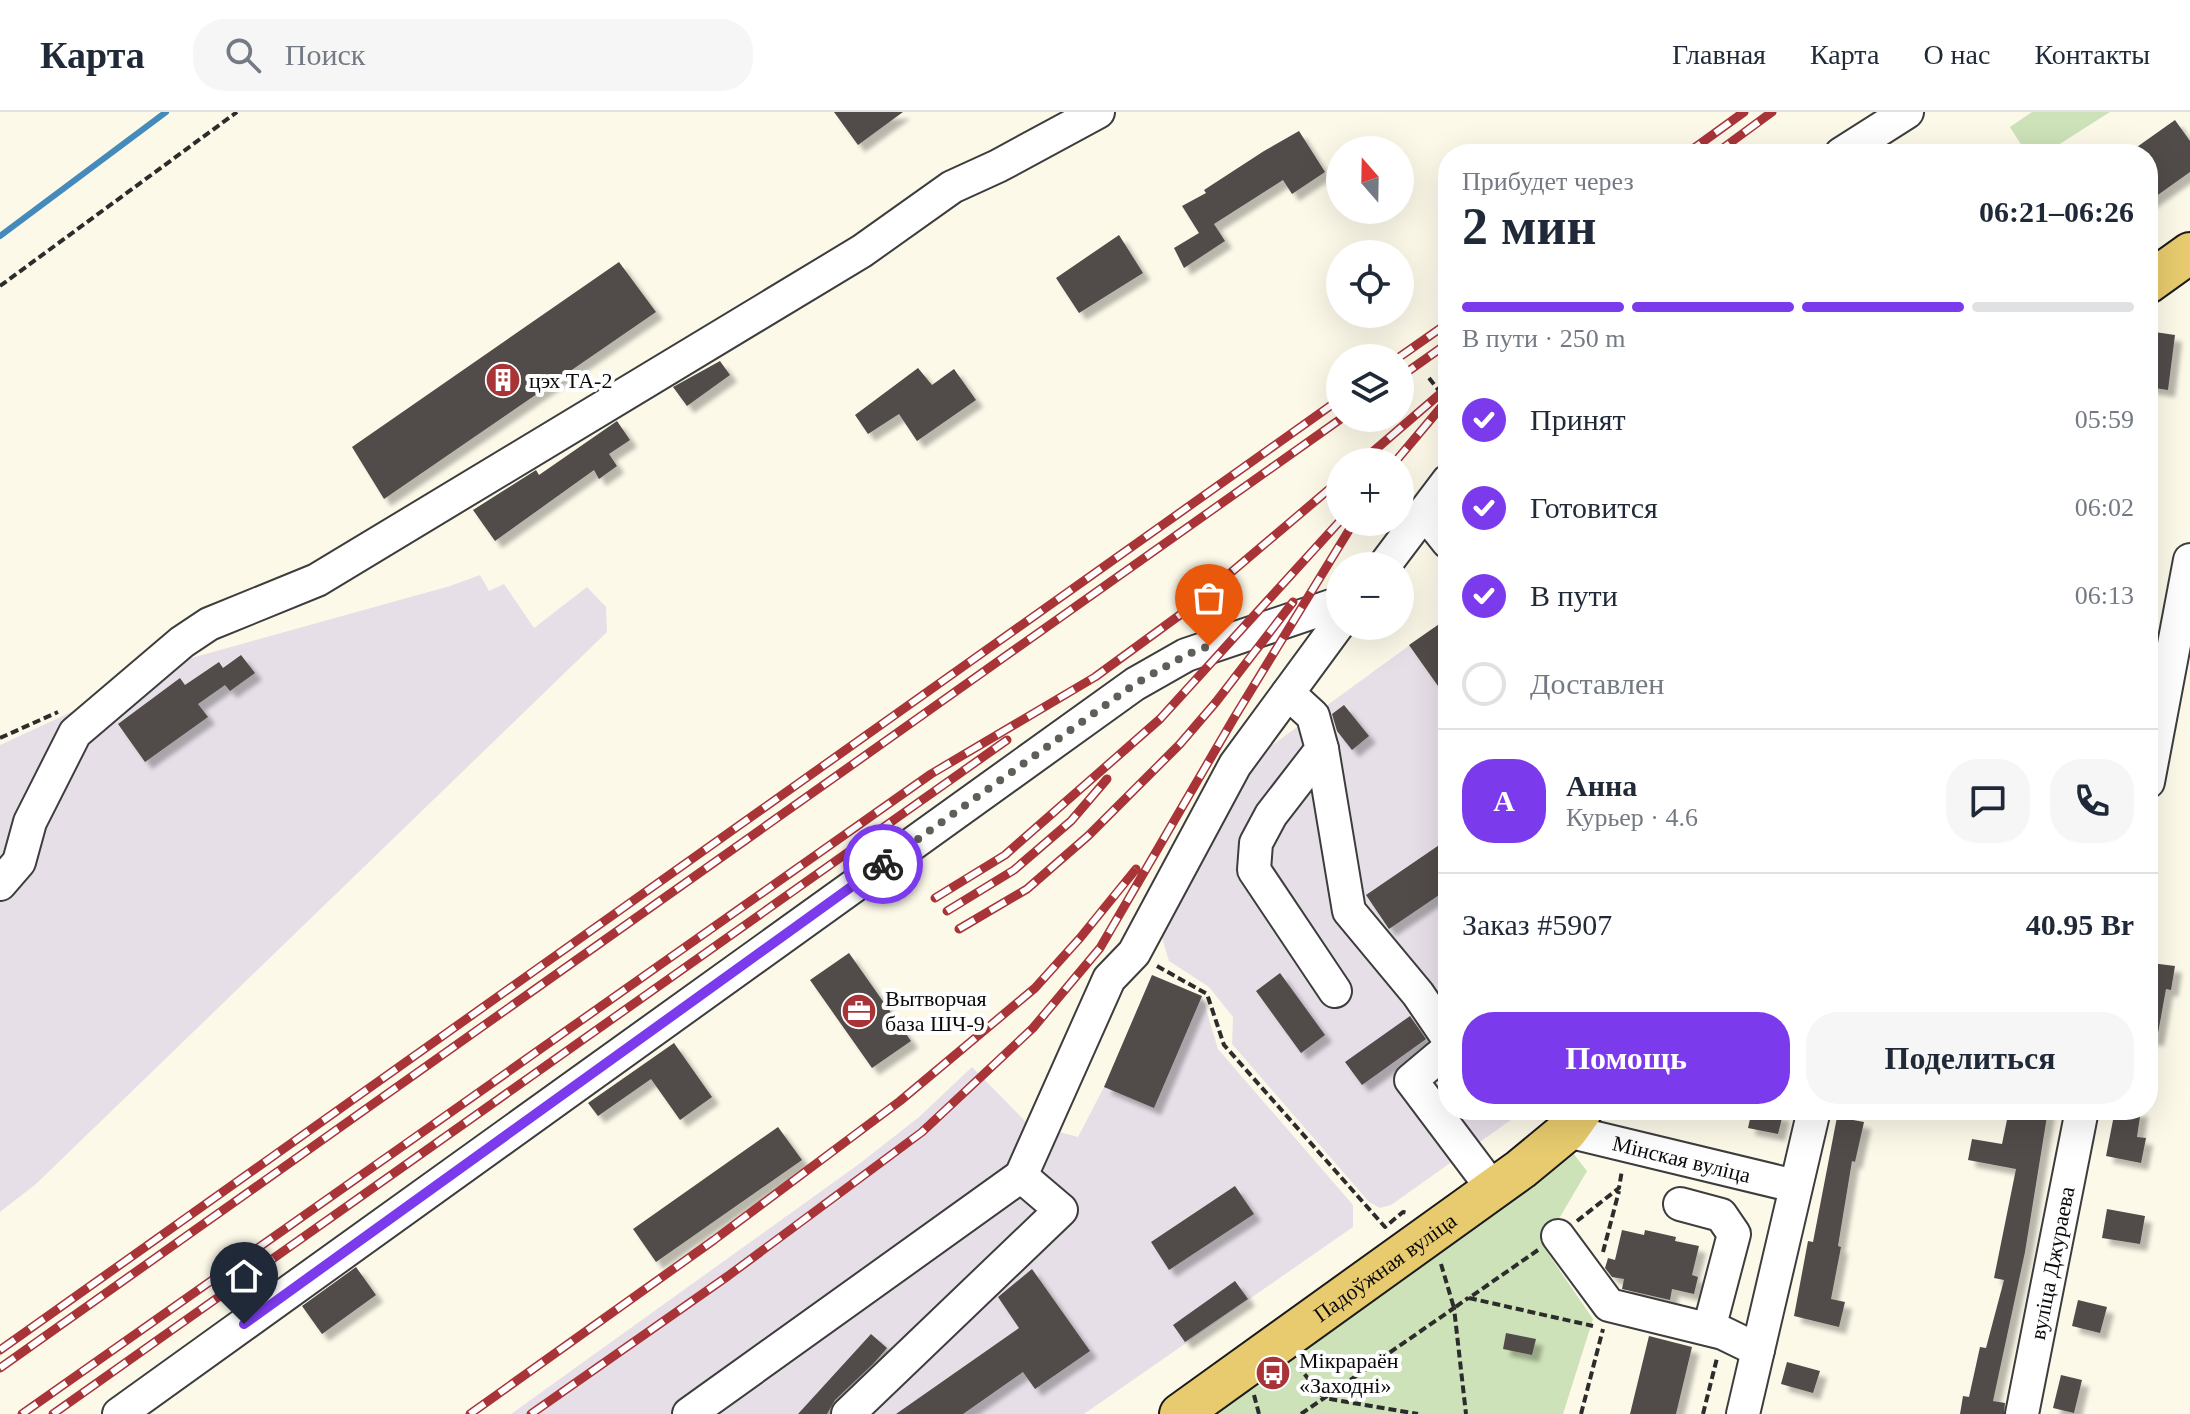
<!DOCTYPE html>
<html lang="ru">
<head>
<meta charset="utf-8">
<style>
  body { margin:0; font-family:Georgia,serif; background:#f6f6f7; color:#1f2937; height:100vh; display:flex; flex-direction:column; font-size:30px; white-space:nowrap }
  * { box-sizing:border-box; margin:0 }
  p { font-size:26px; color:#747a83 }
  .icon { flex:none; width:44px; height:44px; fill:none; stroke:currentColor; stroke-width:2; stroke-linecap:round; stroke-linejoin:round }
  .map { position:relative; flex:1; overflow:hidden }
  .side { position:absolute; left:1438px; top:32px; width:720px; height:976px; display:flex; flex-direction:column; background:#fff; border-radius:32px; box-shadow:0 8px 32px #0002 }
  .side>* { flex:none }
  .needle { width:52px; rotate:340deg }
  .fabs { position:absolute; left:1326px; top:24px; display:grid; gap:16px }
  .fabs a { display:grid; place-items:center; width:88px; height:88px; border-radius:50%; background:#fff; box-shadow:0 8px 32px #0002; font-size:40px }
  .pin { position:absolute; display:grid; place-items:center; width:68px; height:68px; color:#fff; margin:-82px -34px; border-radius:50% 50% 50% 0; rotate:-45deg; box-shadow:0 0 8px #0007 }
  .pin .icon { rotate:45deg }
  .courier { position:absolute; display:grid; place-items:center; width:80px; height:80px; margin:-40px; border:6px solid #7c3aed; border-radius:50%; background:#fff; color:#222; box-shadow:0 2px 10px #0007 }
  .headline em { font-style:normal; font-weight:600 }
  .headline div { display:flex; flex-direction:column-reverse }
  .headline { display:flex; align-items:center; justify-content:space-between; height:136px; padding:0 24px }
  h1 { font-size:52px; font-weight:600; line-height:60px }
  .bar { display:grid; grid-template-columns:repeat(4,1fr); gap:12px 8px; align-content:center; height:96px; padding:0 24px }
  .bar i { height:10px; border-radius:6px; background:#e0e1e3 }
  .bar .active { background:#7c3aed }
  .bar p { grid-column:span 4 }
  .line { display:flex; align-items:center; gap:20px; padding:0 24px; border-top:2px solid #e0e1e3 }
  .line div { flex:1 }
  .round { display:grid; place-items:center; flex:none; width:84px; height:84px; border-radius:32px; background:#f6f6f7 }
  ol { padding:0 24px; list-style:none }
  li { display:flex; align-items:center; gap:24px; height:88px }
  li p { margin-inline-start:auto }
  li .icon { padding:8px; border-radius:50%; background:#7c3aed; color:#fff; stroke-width:4 }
  li:last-child { color:#747a83 }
  li i { width:44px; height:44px; border:4px solid #e0e1e3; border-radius:50% }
  .button { display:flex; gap:16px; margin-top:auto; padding:16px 24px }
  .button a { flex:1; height:92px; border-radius:32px; background:#7c3aed; color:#fff; font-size:32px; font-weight:600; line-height:92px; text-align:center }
  .button a+a { background:#f6f6f7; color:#1f2937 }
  header { display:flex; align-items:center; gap:48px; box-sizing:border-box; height:112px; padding:0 40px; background:#fff; border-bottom:2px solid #e0e1e3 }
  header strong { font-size:38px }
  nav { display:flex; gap:44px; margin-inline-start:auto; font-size:28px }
  .search { width:560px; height:72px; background:#f6f6f7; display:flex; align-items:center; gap:20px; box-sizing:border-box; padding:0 28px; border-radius:32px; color:#747a83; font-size:30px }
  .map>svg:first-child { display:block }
</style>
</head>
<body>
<header>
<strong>Карта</strong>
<div class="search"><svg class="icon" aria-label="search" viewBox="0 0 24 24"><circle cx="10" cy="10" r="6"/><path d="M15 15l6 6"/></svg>Поиск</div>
<nav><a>Главная</a><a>Карта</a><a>О нас</a><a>Контакты</a></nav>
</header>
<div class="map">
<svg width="2190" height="1302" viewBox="0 0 2190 1302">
  <defs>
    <filter id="shadow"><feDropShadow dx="7" dy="7" stdDeviation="2" flood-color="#0004"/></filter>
  </defs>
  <rect width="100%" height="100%" fill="#fcf9e9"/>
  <!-- industrial -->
  <path fill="#e7dfe8" d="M480 463 489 479 504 472 534 516 587 475 606 495 607 520 36 1072 0 1100V633L184 548 450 474Z
    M1447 506 1448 998H1525L1391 1093 1380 1096 1369 1090 1232 932 1233 905 1209 875 1169 849 1156 806 1238 658Z
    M1152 863 1202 884 1218 937 1353 1093V1115L1084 1302H511L859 1052 919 1005 972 955 1027 1011 1078 1025 1104 975Z"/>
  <!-- green -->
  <path fill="#cde2b8" d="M2032 0H2110L2044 42H2027L2010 15Z
    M1573 1041 1587 1059 1543 1134 1593 1207 1563 1302H1205L1438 1142Z"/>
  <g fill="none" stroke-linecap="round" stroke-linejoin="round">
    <!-- stream -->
    <path stroke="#448bbc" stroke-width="6" d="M0 124 166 0"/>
  </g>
  <!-- building -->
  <path fill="#514b48" filter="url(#shadow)" d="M834 0H903L858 33Z
    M2175 8 2190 29V60L2148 90V42H2127Z
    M1299 19 1325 60 1292 82 1283 68 1214 112 1225 129 1184 156 1174 136 1199 121 1182 94 1206 81 1204 78 1264 39Z
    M1119 123 1143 161 1079 201 1056 166Z
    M619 150 656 200 384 387 352 335Z
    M2148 219 2175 223 2168 278 2148 275Z
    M720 249 730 263 687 294 673 275Z
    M918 256 932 273 954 257 976 288 917 329 899 302 868 322 855 303Z
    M617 309 630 328 609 342 617 354 599 367 594 358 495 429 473 398 536 358 539 363Z
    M1448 506V588L1409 533Z
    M241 543 255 561 230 579 225 573 198 592 208 605 145 650 118 612 180 566 185 573 219 550 223 556Z
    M1344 593 1369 624 1352 638 1337 619 1332 602Z
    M1448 727V777L1389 817 1366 783Z
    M849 841 911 929 872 956 810 868Z
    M2151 851 2175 854 2171 878 2166 877 2157 927 2148 926Z
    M1280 861 1325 923 1301 941 1256 879Z
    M1152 863 1202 884 1154 996 1104 975Z
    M1410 904 1426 927 1362 973 1345 950Z
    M674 931 712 985 680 1008 651 967 598 1004 588 991Z
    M1752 998 1783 1002 1778 1022 1748 1016Z
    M2009 998H2048L2025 1140 1993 1289 2005 1291 2004 1302H1960L1963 1284 1969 1285 1980 1235 1986 1236 2004 1168 1994 1166 2016 1057 1968 1048 1972 1027 2002 1032Z
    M2115 998H2141L2137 1025 2146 1026 2141 1051 2106 1044Z
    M1837 1005 1864 1010 1855 1050 1852 1049 1838 1134 1841 1135 1831 1187 1845 1190 1839 1215 1794 1204 1808 1129 1813 1130Z
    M778 1015 802 1048 656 1150 633 1117Z
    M1235 1074 1254 1102 1169 1158 1151 1130Z
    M2107 1097 2145 1104 2140 1132 2102 1126Z
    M1622 1118 1644 1123 1645 1118 1676 1125 1675 1129 1699 1134 1692 1163 1698 1165 1694 1182 1672 1177 1670 1188 1622 1177 1624 1167 1612 1165 1605 1156 1608 1146 1615 1148Z
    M356 1155 376 1183 322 1222 302 1194Z
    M1032 1157 1090 1239 1035 1277 1023 1260 963 1302H896L1019 1216 998 1185Z
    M1235 1169 1248 1187 1185 1230 1173 1213Z
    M2078 1188 2107 1195 2100 1221 2072 1214Z
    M1506 1221 1536 1227 1532 1243 1503 1237Z
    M871 1222 887 1236 873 1252 835 1288 827 1302H798Z
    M1649 1224 1692 1235 1676 1302H1630Z
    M1787 1250 1820 1259 1813 1281 1781 1272Z
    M2061 1263 2082 1268 2074 1301 2053 1296Z"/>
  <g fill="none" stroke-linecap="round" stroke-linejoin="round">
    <defs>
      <g id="minor">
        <path d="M1841 42 1907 0"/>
        <path d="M1425 401 1448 430"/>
        <path d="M1384 454 1448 369"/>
        <path d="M1288 581 1313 604 1322 637 1271 703 1256 731 1254 758 1335 879"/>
        <path d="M1322 637 1349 799 1418 882 1448 926"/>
        <path d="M2148 670 2190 448"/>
        <path d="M0 772 19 750 30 710 75 621 182 530 209 512 317 468 862 139 952 75 998 54 1098 0"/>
        <path d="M1448 937 1411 968 1493 1077"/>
        <path id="s1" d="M1567 1019 1795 1074"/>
        <path d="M1680 1092 1721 1103 1734 1122 1709 1217"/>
        <path d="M1558 1124 1609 1193 1723 1221 1758 1238"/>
        <path d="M119 1302 1135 572 1186 543 1340 491"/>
        <path d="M689 1302 1021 1064 1109 867 1134 841 1235 653 1340 510"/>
        <path d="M848 1302 1061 1098 1021 1064"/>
        <path d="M1743 1302 1814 998"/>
        <path id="s2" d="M2022 1302 2082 998"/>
      </g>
      <g id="major">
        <path d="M2148 171 2190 141"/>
        <path id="s3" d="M1180 1302 1521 1057 1567 1019 1582 998"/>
      </g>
    </defs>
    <!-- minor casing -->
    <use href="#minor" stroke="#3d3d3d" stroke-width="36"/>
    <!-- major casing -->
    <use href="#major" stroke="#1b1b1b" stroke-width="44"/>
    <!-- path -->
    <path stroke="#2c2c2c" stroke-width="4" stroke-dasharray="8 4" stroke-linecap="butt" d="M0 174 237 0
      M1429 266 1448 290
      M0 626 58 600
      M1157 854 1207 882 1224 933 1385 1115 1403 1100 1408 1101
      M1577 1109 1619 1076 1622 1058
      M1538 1138 1469 1186 1593 1214
      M1603 1140 1619 1079
      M1441 1152 1454 1196 1468 1186
      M1297 1253 1324 1286 1418 1302
      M1254 1283 1259 1302
      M1301 1302 1454 1196 1466 1302
      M1581 1302 1603 1217
      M1703 1302 1717 1246"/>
    <!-- minor -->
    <use href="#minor" stroke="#fff" stroke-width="32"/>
    <!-- major -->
    <use href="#major" stroke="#e8cb6e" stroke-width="40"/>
    <defs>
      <path id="rail" d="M1686 42 1744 0
        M1715 42 1772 0
        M1398 246 1448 211
        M1400 265 1448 231
        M1361 350 1448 275
        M1395 350 1448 287
        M935 786 1005 743 1160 607 1340 409
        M947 799 1014 758 1071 709 1107 667
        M959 817 1027 777 1088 724 1180 632 1216 590 1293 490
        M0 1238 1340 287
        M0 1256 1342 306
        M22 1302 931 662 1095 565 1188 497 1340 368
        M53 1302 1007 628
        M470 1302 714 1128 900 989 1035 876 1080 826 1136 757
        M531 1302 728 1164 922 1020 1033 916 1100 836 1234 606 1354 410"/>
    </defs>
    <!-- rail casing -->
    <use href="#rail" stroke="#a83438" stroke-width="9"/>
    <!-- rail -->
    <use href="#rail" stroke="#fff" stroke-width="6" stroke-dasharray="18" stroke-linecap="butt"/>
  </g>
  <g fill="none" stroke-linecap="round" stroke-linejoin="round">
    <!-- done -->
    <path stroke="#5f5e58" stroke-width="8" stroke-dasharray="0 14.4" d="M883 752 1135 572 1186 543 1209 534"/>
    <!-- route -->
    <path stroke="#7c3aed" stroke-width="10" d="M244 1212 883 752"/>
  </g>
  <!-- icons -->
  <defs>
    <symbol id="building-disc" viewBox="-11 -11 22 22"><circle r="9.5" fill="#a83438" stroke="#fff"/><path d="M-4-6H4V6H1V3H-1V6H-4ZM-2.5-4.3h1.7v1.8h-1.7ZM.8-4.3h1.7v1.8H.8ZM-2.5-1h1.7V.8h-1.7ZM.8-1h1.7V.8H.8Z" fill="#fff"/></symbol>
    <symbol id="office-disc" viewBox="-11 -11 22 22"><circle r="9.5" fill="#a83438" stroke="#fff"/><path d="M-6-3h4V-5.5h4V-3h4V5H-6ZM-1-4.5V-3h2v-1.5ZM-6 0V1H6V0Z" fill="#fff"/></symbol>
    <symbol id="bus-disc" viewBox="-11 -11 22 22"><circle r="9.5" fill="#a83438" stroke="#fff"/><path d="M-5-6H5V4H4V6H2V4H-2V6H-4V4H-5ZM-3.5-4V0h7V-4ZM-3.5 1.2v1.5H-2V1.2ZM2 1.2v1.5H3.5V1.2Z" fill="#fff"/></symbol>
  </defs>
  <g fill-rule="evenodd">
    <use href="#building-disc" x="483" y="248" width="40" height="40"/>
    <use href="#office-disc" x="839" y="879" width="40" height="40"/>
    <use href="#bus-disc" x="1253" y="1241" width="40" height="40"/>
  </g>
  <g text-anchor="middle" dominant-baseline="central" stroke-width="8" stroke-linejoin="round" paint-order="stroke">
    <!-- poi labels -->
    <g font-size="22" fill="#0a0a0a" stroke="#fff" text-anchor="start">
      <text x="529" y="268">цэх ТА-2</text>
      <text x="885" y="886">Вытворчая<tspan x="885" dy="25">база ШЧ-9</tspan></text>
      <text x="1299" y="1248">Мікрараён<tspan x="1299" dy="25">«Заходні»</tspan></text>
    </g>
    <!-- street labels -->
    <g font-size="22" fill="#0a0a0a" stroke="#fff">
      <text stroke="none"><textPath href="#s1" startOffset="118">Мінская вуліца</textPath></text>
      <text stroke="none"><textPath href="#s2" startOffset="154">вуліца Джураева</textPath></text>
      <text stroke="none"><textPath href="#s3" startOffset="252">Падоўжная вуліца</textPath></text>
    </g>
  </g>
</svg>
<div class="fabs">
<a><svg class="needle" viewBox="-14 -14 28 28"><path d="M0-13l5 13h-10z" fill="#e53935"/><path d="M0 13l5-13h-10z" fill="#747a83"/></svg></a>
<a><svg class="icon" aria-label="locate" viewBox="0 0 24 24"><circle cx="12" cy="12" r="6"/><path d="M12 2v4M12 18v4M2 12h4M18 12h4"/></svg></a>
<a><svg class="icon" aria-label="layers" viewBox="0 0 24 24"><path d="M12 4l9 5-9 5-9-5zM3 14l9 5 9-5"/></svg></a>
<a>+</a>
<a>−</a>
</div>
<div class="pin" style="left:1209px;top:534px;background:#ea580c"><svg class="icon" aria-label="bag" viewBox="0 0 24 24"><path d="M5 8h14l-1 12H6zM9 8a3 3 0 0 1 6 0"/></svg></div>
<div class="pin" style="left:244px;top:1212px;background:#1f2937"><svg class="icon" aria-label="home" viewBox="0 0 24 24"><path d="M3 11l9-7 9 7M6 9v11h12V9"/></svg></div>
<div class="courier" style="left:883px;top:752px"><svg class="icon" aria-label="bike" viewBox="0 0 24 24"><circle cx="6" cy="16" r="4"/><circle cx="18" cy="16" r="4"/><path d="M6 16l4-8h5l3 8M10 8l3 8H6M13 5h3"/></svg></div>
<section class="side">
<div class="headline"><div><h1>2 мин</h1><p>Прибудет через</p></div><em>06:21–06:26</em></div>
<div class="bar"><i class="active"></i><i class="active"></i><i class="active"></i><i></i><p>В пути · 250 m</p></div>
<ol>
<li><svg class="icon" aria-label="check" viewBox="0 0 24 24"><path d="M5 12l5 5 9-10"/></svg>Принят<p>05:59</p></li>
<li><svg class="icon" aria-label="check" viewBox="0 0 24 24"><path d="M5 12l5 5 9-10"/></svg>Готовится<p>06:02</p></li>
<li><svg class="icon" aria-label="check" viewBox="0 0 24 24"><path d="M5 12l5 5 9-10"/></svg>В пути<p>06:13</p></li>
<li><i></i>Доставлен</li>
</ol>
<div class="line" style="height:144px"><b class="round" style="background:#7c3aed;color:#fff">А</b><div><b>Анна</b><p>Курьер · 4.6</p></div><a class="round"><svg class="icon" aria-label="chat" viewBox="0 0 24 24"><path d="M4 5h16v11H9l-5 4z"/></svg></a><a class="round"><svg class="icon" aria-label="phone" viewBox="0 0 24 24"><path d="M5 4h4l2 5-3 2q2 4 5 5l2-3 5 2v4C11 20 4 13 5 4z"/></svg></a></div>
<div class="line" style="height:104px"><div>Заказ #5907</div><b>40.95 Br</b></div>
<div class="button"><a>Помощь</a><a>Поделиться</a></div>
</section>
</div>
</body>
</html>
